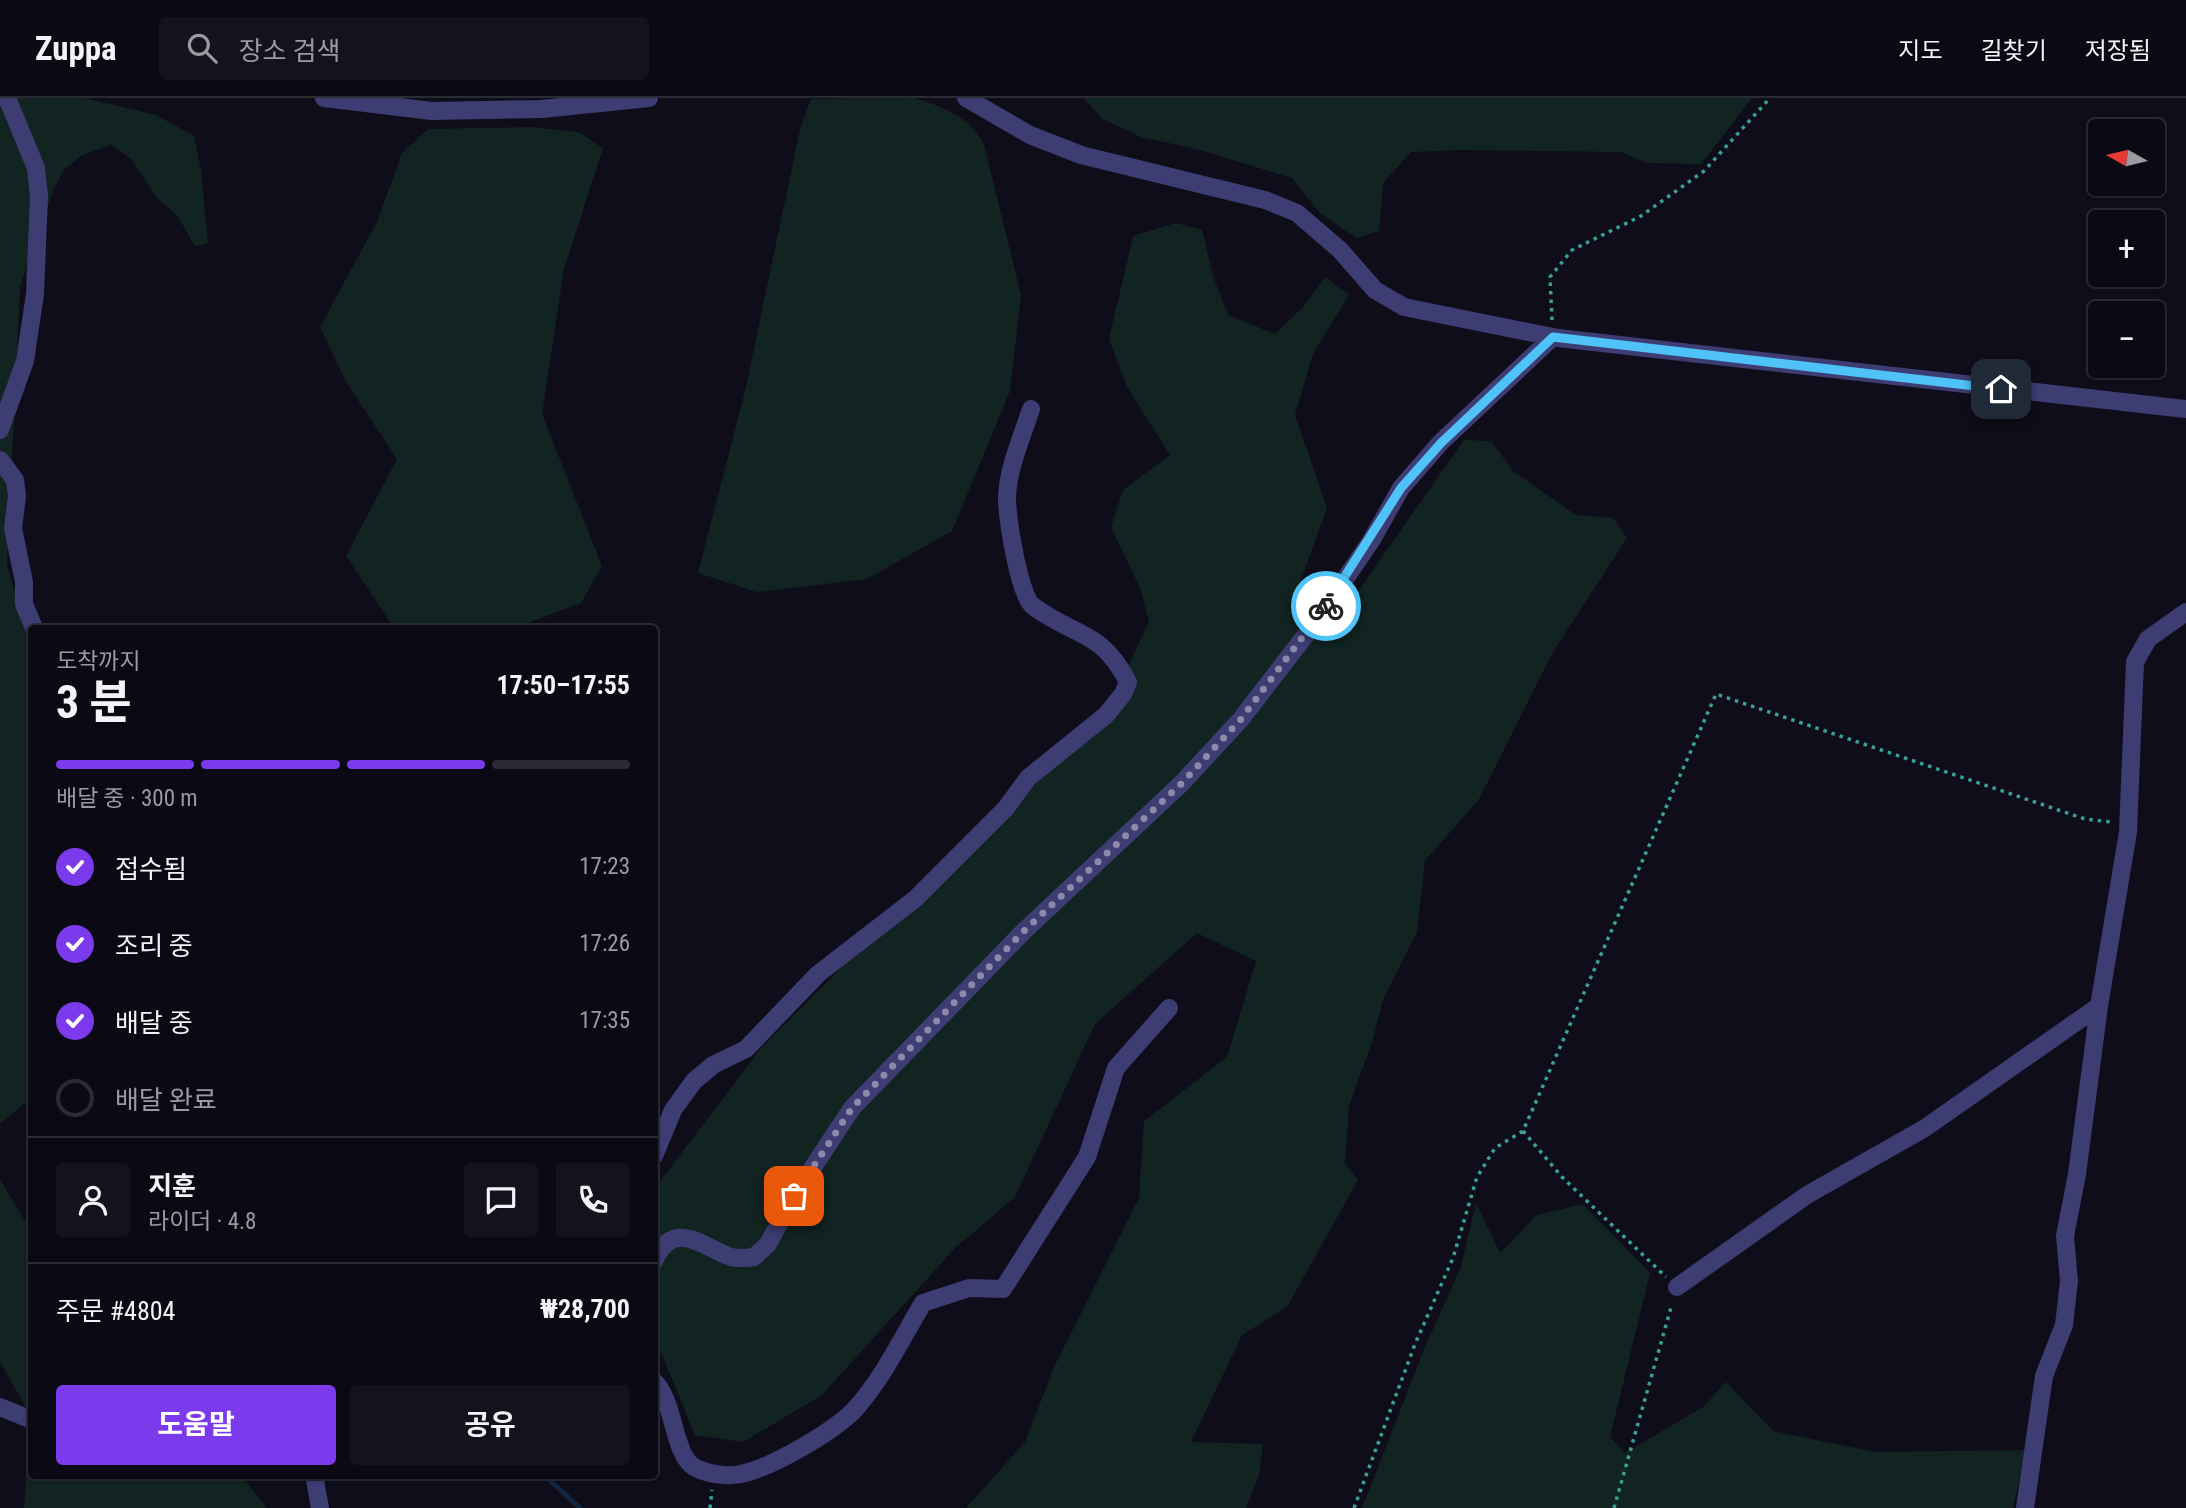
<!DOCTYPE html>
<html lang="ko">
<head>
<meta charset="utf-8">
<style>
  body { margin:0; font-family:"Roboto Condensed","Noto Sans KR",sans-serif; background:#14131d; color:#f1f3f6; height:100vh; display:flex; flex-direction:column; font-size:26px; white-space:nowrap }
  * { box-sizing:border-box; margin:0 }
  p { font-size:23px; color:#9a9aa0 }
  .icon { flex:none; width:38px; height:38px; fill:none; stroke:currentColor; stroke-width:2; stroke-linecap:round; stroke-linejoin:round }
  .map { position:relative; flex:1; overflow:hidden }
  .drawer { position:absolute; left:28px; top:527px; width:630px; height:854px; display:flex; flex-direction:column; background:#0b0a14; border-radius:7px; box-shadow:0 2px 5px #0004,0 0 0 2px #2b2b34 }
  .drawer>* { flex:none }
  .needle { width:46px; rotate:278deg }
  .buttons { position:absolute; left:2088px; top:21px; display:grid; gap:14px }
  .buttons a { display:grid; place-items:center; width:77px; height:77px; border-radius:7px; background:#0b0a14; box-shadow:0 2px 5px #0004,0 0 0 2px #2b2b34; font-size:35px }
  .pin { position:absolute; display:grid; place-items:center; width:60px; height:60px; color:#fff; margin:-30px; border-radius:14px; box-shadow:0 4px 10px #0006 }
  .courier { position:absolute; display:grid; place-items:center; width:70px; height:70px; margin:-35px; border:5px solid #4fc3f7; border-radius:50%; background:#fff; color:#222; box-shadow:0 2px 9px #0007 }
  .head em { font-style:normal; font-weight:700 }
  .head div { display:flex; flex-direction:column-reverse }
  .head { display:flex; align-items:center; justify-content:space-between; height:119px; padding:0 28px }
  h1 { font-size:46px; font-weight:700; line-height:52px }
  .bar { display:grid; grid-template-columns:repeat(4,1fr); gap:10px 7px; align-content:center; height:84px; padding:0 28px }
  .bar i { height:9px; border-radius:5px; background:#2b2b34 }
  .bar .selected { background:#7c3aed }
  .bar p { grid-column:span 4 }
  .line { display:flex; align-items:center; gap:18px; padding:0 28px; border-top:2px solid #2b2b34 }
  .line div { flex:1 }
  .round { display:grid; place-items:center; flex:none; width:74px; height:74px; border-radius:7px; background:#14131d }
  ol { padding:0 28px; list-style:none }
  li { display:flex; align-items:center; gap:21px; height:77px }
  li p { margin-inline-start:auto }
  li .icon { padding:7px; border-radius:50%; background:#7c3aed; color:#fff; stroke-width:4 }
  li:last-child { color:#9a9aa0 }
  li i { width:38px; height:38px; border:4px solid #2b2b34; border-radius:50% }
  .cta { display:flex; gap:14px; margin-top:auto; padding:14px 28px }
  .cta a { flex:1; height:80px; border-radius:7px; background:#7c3aed; color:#fff; font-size:28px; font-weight:700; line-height:80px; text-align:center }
  .cta a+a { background:#14131d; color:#f1f3f6 }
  header { display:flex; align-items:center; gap:42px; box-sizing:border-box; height:98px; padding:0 35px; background:#0b0a14; border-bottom:2px solid #2b2b34 }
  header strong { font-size:33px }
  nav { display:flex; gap:38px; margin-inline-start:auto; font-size:24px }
  .search { width:490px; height:63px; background:#14131d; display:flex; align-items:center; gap:18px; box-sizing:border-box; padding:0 24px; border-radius:7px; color:#9a9aa0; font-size:26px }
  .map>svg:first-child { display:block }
</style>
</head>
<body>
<header>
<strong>Zuppa</strong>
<div class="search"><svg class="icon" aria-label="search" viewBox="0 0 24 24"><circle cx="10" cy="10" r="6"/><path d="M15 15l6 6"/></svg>장소 검색</div>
<nav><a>지도</a><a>길찾기</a><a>저장됨</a></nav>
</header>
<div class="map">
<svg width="2186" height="1410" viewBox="0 0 2186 1410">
  <rect width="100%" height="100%" fill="#0f0d1a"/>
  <!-- green -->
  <path fill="#112422" d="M0 0H84L156 17 194 38 201 72 208 145 195 148 177 117 158 101 131 61 111 47 82 57 64 72 54 90 20 189 7 466 27 537 32 543V999L0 1026Z
    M914 0C944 9 968 18 984 46L1021 197 1010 293 952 433 867 481 757 494 698 475 746 289 800 31 811 1Z
    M1083 0H1752L1701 66 1646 65 1622 54 1459 52 1411 54 1383 85 1379 133 1356 140 1319 114 1292 80 1196 51 1141 39 1103 21Z
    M531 29 578 34 603 50 564 171 542 316 602 468 581 505 514 530H394L346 458 397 361 346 284 320 229 377 124 402 55 428 31Z
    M1176 125 1202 132 1213 178 1228 217 1275 236 1304 208 1325 179 1349 197 1313 256 1295 317 1327 410 1294 501 1315 540 1354 499 1464 342 1491 343 1513 373 1576 417 1613 420 1627 440 1553 554 1479 701 1425 763 1417 834 1383 902 1373 941 1349 1008 1345 1066 1358 1082 1287 1209 1242 1237 1191 1344 1263 1346 1259 1377 1246 1410H966L1025 1344 1055 1267 1139 1100 1144 1023 1227 959 1256 863 1197 835 1095 926 1015 1099 955 1150 822 1297 743 1344 695 1337 655 1240V1090L761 950 976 735 1110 608 1149 523 1140 490 1111 429 1123 392 1170 357 1127 289 1109 241 1133 138Z
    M0 1081 31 1133V1318L0 1264Z
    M1476 1105 1500 1155 1537 1117 1583 1106 1650 1175 1610 1339 1625 1355 1703 1309 1726 1284 1773 1333 1875 1354 2026 1352 2013 1410H1362L1425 1249 1461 1169Z
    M31 1319 32 1377H241L267 1410H24Z"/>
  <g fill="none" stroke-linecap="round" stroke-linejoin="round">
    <!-- stream -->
    <path stroke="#12253e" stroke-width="5" d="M544 1377 580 1410"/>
    <!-- path -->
    <path stroke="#39a096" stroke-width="3.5" stroke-dasharray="3.5 5" stroke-linecap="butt" d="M1552 222 1550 179 1572 152 1641 118 1704 73 1770 0
      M1523 1033 1562 1079 1666 1179
      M710 1410 712 1392
      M1354 1410 1415 1246 1453 1160 1477 1079 1495 1050 1523 1033 1716 596 2085 721 2111 724
      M1614 1410 1672 1206"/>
    <!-- minor -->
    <path stroke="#3d3d74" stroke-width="18" d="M324 0 432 13 542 11 649 0
      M966 0 1030 37 1081 57 1265 102 1297 115 1340 152 1375 192 1404 209 1558 240 2186 311
      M0 332 25 263 35 196 39 98 36 70 7 0
      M0 362 15 382 17 398 13 430 24 484V506L34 530
      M654 1058 673 1012 694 983 713 967 746 951 818 876 915 801 1006 710 1028 680 1106 617 1123 596 1128 584C1101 531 1074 539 1033 508 1019 498 1007 419 1007 399 1008 370 1022 339 1031 311
      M654 1163C674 1119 702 1149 731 1159 738 1161 747 1160 754 1159L768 1146 794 1098 852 1010 1024 833 1182 685 1241 621 1315 525 1371 443 1401 390 1441 344 1553 239
      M1677 1189 1807 1097 1925 1030 2099 908 2128 734 2135 564 2148 541 2186 514
      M654 1283C675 1304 673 1356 694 1369 707 1376 727 1379 741 1376 771 1370 837 1332 857 1309 884 1278 902 1240 923 1205L969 1190 1003 1191 1087 1059 1116 970 1169 910
      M0 1309 32 1322
      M314 1377 320 1410
      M2025 1410 2044 1278 2064 1227 2069 1183 2065 1138 2077 1076 2099 908"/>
  </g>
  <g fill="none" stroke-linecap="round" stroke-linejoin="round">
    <!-- done -->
    <path stroke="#8c89ab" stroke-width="7" stroke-dasharray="0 12.6" d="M794 1098 852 1010 1024 833 1182 685 1241 621 1326 508"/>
    <!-- route -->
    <path stroke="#4fc3f7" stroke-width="9" d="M1326 508 1401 390 1441 345 1553 239 2001 291"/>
  </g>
</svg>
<div class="buttons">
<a><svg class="needle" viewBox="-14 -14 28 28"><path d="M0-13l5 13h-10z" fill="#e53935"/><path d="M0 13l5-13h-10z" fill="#9a9aa0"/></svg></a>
<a>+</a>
<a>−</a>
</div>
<div class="pin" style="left:794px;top:1098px;background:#ea580c"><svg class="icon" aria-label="bag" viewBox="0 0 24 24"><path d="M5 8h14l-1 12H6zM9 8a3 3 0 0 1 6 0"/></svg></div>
<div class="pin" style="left:2001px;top:291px;background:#1f2937"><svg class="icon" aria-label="home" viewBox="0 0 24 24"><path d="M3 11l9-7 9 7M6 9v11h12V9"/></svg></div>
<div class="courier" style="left:1326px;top:508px"><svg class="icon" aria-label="bike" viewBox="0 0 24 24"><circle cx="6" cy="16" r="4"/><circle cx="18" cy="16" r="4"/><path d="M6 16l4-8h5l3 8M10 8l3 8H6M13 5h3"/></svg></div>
<section class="drawer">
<div class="head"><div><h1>3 분</h1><p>도착까지</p></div><em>17:50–17:55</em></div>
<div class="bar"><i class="selected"></i><i class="selected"></i><i class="selected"></i><i></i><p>배달 중 · 300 m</p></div>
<ol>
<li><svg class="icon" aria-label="check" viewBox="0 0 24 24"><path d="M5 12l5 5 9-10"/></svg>접수됨<p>17:23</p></li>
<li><svg class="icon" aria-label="check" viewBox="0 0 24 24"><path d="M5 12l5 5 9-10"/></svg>조리 중<p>17:26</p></li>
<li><svg class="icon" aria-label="check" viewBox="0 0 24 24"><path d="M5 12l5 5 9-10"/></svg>배달 중<p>17:35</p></li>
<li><i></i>배달 완료</li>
</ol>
<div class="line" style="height:126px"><a class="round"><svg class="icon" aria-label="person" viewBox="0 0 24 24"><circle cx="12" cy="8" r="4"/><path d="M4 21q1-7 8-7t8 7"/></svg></a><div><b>지훈</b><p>라이더 · 4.8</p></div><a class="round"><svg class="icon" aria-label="chat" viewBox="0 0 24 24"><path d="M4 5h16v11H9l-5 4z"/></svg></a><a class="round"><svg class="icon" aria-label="phone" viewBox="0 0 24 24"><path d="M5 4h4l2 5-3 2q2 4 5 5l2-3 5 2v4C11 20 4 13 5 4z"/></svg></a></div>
<div class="line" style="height:91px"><div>주문 #4804</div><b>₩28,700</b></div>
<div class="cta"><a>도움말</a><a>공유</a></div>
</section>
</div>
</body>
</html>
